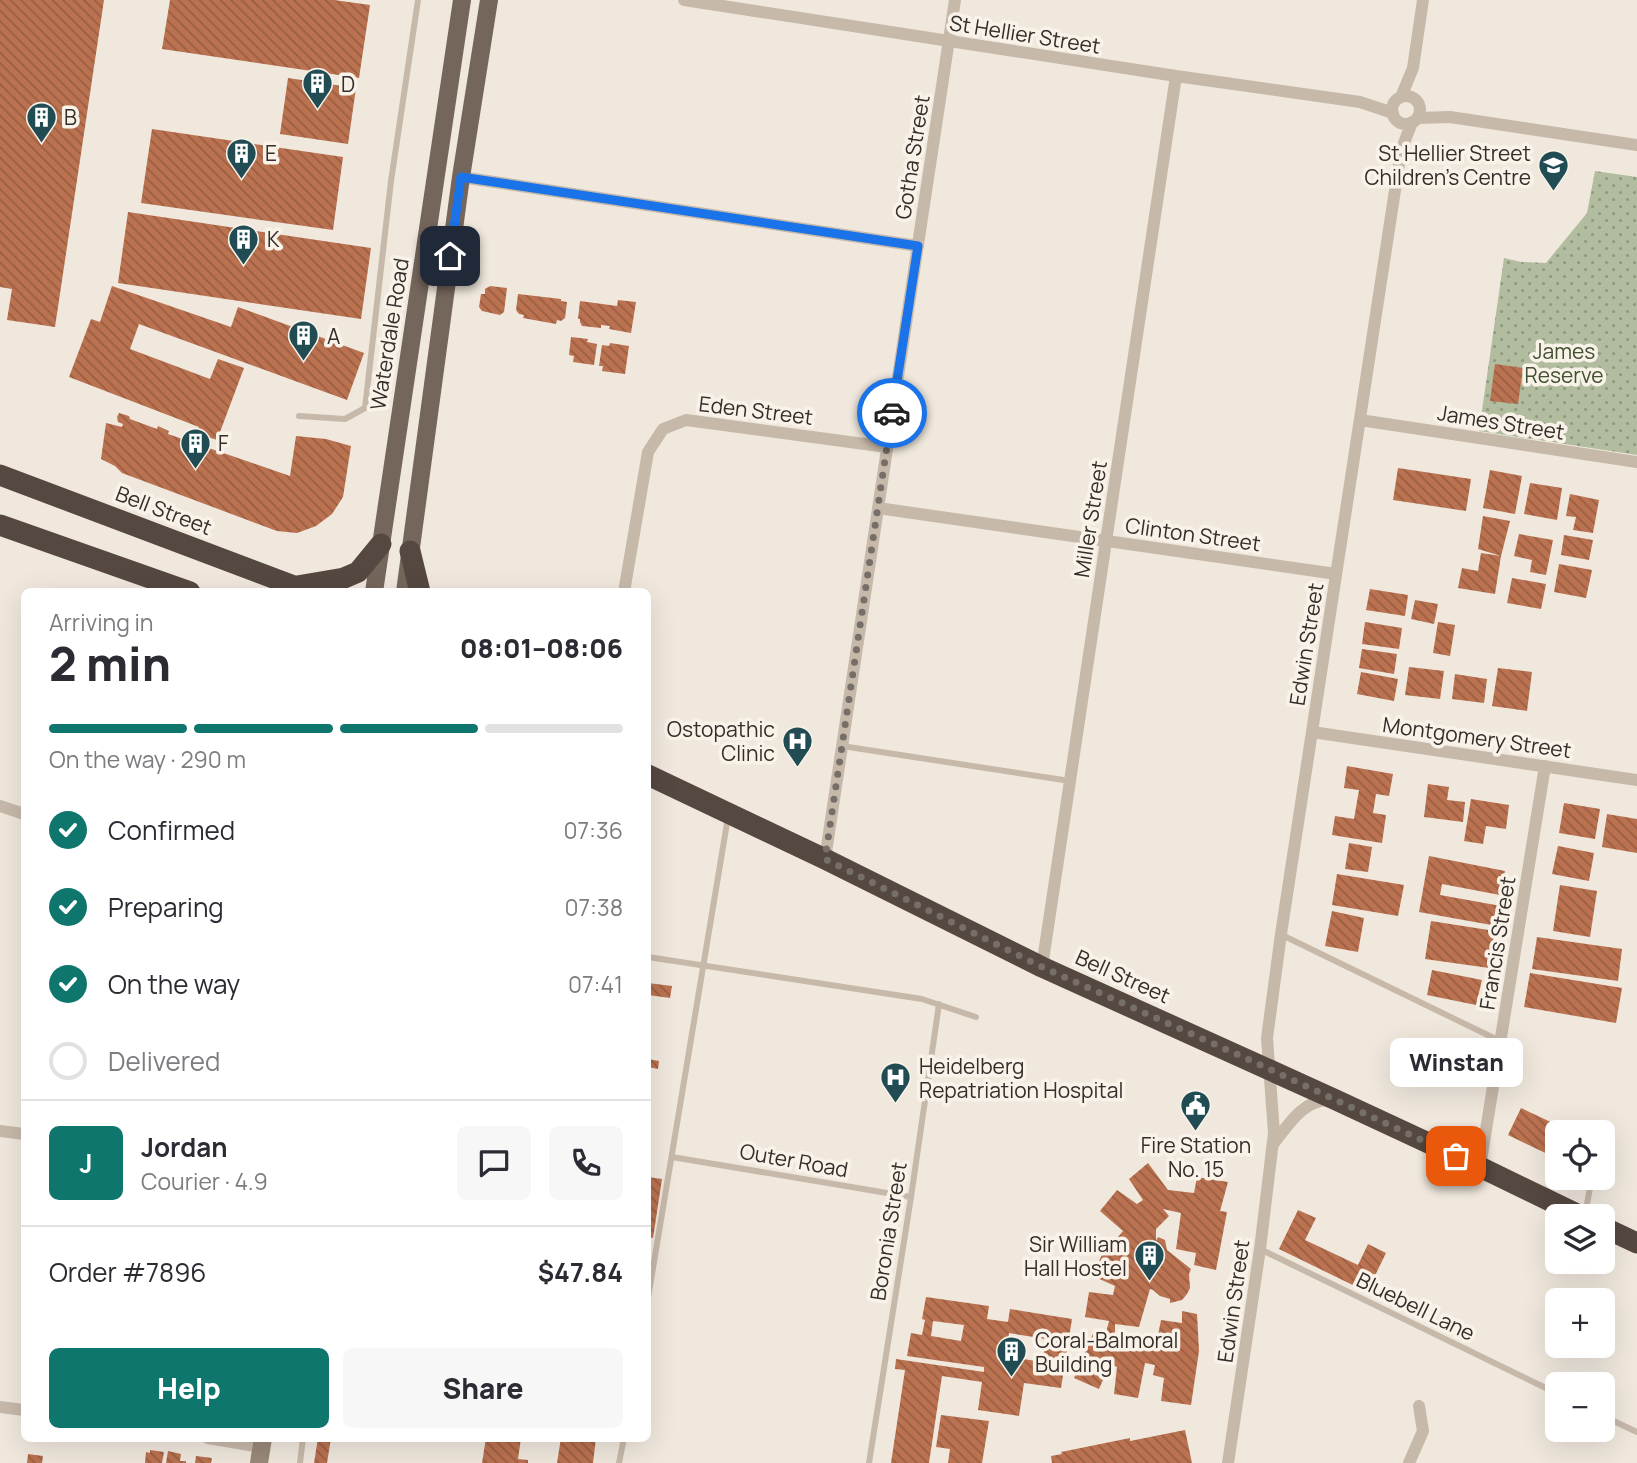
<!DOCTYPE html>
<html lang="en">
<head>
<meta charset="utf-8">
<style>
  body { margin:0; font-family:Manrope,sans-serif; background:#f7f7f7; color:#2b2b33; height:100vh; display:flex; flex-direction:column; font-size:26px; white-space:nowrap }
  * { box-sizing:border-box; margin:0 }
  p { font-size:23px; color:#7c7c81 }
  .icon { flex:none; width:38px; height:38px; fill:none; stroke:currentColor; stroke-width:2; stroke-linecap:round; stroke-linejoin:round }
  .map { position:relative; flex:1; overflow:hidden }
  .details { position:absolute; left:21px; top:588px; width:630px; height:854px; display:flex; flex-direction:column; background:#fff; border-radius:10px; box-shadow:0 7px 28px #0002 }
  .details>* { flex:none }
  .fabs { position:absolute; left:1545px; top:1120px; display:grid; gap:14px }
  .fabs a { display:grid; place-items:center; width:70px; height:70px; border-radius:10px; background:#fff; box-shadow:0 7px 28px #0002; font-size:35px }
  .pin { position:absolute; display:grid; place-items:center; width:60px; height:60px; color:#fff; margin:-30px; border-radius:14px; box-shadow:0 4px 10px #0006 }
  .courier { position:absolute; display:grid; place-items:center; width:70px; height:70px; margin:-35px; border:5px solid #1a73e8; border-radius:50%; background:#fff; color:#222; box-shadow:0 2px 9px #0007 }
  .bubble { position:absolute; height:49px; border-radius:10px; background:#fff; box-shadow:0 7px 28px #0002; font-size:23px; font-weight:800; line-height:49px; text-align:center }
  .head em { font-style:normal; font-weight:800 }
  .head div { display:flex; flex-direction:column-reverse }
  .head { display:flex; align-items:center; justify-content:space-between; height:119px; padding:0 28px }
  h1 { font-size:46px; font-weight:800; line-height:52px }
  .bar { display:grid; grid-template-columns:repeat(4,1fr); gap:10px 7px; align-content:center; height:84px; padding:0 28px }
  .bar i { height:9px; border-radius:5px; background:#e1e1e2 }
  .bar .current { background:#0f766e }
  .bar p { grid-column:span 4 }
  .line { display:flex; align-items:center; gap:18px; padding:0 28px; border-top:2px solid #e1e1e2 }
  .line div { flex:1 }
  .round { display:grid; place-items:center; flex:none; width:74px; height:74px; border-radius:10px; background:#f7f7f7 }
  ol { padding:0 28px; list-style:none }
  li { display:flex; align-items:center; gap:21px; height:77px }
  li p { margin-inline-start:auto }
  li .icon { padding:7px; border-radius:50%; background:#0f766e; color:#fff; stroke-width:4 }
  li:last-child { color:#7c7c81 }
  li i { width:38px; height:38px; border:4px solid #e1e1e2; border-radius:50% }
  .button { display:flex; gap:14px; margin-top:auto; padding:14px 28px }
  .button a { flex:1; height:80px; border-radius:10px; background:#0f766e; color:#fff; font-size:28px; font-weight:800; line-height:80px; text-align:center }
  .button a+a { background:#f7f7f7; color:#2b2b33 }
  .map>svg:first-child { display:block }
</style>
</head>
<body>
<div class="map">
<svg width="1637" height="1463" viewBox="0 0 1637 1463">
  <defs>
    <pattern id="park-dots" width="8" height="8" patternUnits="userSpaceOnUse" patternTransform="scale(1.75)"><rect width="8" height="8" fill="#b1bd9e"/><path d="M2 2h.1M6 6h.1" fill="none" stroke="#919a81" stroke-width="1.8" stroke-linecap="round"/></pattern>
    <pattern id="building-back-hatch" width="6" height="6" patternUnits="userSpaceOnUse" patternTransform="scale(1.75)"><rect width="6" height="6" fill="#bb7250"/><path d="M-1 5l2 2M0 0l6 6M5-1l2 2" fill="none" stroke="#995e42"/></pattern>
  </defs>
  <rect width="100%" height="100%" fill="#f0e8dd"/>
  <!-- park -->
  <path fill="url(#park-dots)" d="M1595 171 1637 177V455L1479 431 1504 258 1521 262 1546 263 1587 213Z"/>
  <!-- building -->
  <path fill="url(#building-back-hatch)" fill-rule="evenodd" d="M0 0H104L55 327 7 320 12 289 0 287Z
    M170 0H334L370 5 359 78 162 49Z
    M288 78 356 88 348 144 280 134Z
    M152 129 343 157 333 230 141 203Z
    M128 212 371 248 361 319 118 283Z
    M112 286 231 327 238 307 364 353 347 400 139 324 130 349 210 379 218 359 244 368 217 440 196 433 199 427 69 377 91 319 100 322Z
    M490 286 507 288 504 312 500 315 482 311 479 307 481 294H485V289Z
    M518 294 561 299V301L567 302 565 318 561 321 557 320 556 324 523 318 524 315 519 314 516 310Z
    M618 300 636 302 631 333 609 329 610 326 601 325V328L582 326 580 322V319H578L580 301 617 306Z
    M571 337 588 339 587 342 597 344 594 365 573 362 574 356 569 355Z
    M610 343 629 346 625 374 602 371 603 366H599L602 345 609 346Z
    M1495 364 1523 368 1518 404 1490 401Z
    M119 413 129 416 130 419 157 429 158 426 169 431 168 434 290 476 296 436 326 439 351 446 343 497 332 514 316 526 297 533 277 531 122 473 115 466 101 459 106 423 122 427 123 424 118 422 117 417Z
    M1398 468 1471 479 1466 511 1393 500Z
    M1490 470 1522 476 1515 514 1483 508Z
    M1530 483 1562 488 1557 520 1524 514Z
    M1570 494 1599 500 1593 533 1573 530 1576 517 1566 516Z
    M1483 516 1510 521 1501 556 1495 594 1458 588 1462 568 1478 571 1481 553 1501 556 1478 549Z
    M1519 534 1553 540 1546 575 1530 572 1532 560 1514 556Z
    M1564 535 1593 540 1589 560 1561 555Z
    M1559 564 1592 570 1586 598 1554 592Z
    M1512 578 1546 584 1541 609 1507 603Z
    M1370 589 1408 595 1405 616 1366 610Z
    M1415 600 1438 604 1434 624 1411 619Z
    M1365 622 1402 628 1399 649 1362 644Z
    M1438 622 1455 625 1450 656 1433 653Z
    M1362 649 1397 654 1394 674 1359 668Z
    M1409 667 1444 671 1440 699 1405 695Z
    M1498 668 1532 672 1527 711 1492 706Z
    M1361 672 1398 679 1394 701 1357 694Z
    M1455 674 1487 679 1484 703 1452 699Z
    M1347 766 1393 774 1389 796 1376 794 1373 813 1386 815 1382 843 1332 835 1335 816 1354 819 1359 790 1344 788Z
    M1428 784 1449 787 1447 800 1465 802 1463 822 1424 817Z
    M1471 799 1509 805 1506 829 1486 826 1483 844 1464 841Z
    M1564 803 1600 809 1595 839 1559 833Z
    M1607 814 1637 819V853L1602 847Z
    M1349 843 1372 847 1368 872 1345 869Z
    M1558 846 1594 853 1589 881 1552 874Z
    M1429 856 1505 871 1500 895 1442 884 1440 895 1501 906 1497 926 1419 912Z
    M1337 874 1404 885 1398 916 1332 905Z
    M1560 885 1597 891 1590 937 1553 931Z
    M1332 911 1364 918 1358 952 1325 946Z
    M1431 921 1495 931 1489 968 1425 959Z
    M1537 937 1622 949 1618 981 1532 969Z
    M1432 970 1482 980 1476 1005 1427 995Z
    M1530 973 1622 988 1616 1023 1524 1007Z
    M648 983 672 986 670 998 648 995Z
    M648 1059 659 1061 658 1069 648 1067Z
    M1521 1108 1572 1132H1558V1159L1508 1135Z
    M1148 1163 1168 1190 1194 1193 1197 1177 1228 1182 1220 1211 1227 1212 1216 1270 1194 1265 1196 1253 1176 1249 1181 1213 1163 1209 1169 1216 1156 1229V1241L1158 1237 1165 1240 1167 1250 1191 1269 1189 1274 1190 1288 1187 1294 1182 1300 1170 1303V1299L1160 1296 1153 1290 1150 1289 1139 1327 1115 1324V1334L1155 1350 1161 1320 1182 1323V1311L1197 1314 1199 1351 1191 1405 1161 1401 1164 1378 1153 1375 1155 1365 1145 1363 1138 1398 1114 1394 1117 1367 1110 1364 1099 1389 1074 1378 1095 1329 1106 1333 1109 1321 1085 1317 1089 1292 1113 1295 1115 1286 1093 1276 1103 1252 1108 1253 1113 1243 1123 1231 1100 1211 1117 1190 1137 1204 1143 1200 1129 1179Z
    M648 1177 662 1179 653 1238 648 1237Z
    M1298 1210 1316 1218 1305 1240 1358 1265 1368 1244 1386 1253 1367 1292 1279 1249Z
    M926 1297 989 1306 987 1319 1008 1322 1010 1309 1072 1319 1061 1388 1024 1383 1019 1416 978 1410 982 1382 942 1376 929 1463H891L905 1370 895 1369 896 1359 984 1372V1367L907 1356 911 1333 922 1335 925 1320 922 1319ZM933 1321 964 1325 961 1341 931 1336ZM1009 1333 1046 1339 1042 1362 1005 1356Z
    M941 1415 989 1421 982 1463H948L950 1449 936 1447Z
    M1185 1430 1192 1463H1052L1051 1456 1062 1454 1061 1452 1130 1438V1441Z
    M318 1438H331L327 1463H314Z
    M486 1438H521L518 1459 528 1460V1463H482Z
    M561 1438H596L593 1463H557Z
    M150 1450 164 1452 162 1463H145L146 1452 150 1453Z
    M168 1451 181 1454 180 1461H186V1463H166Z
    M28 1454 43 1456 42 1463H27Z
    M196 1456 212 1458 211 1463H195Z"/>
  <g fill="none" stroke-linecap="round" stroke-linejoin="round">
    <!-- lane -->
    <path stroke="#c7b9aa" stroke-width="6" d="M299 416 345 419 365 408 391 181 418 0
      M842 746 1070 781
      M1282 935 1500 1041
      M648 957 922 999 976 1017
      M672 1157 911 1197
      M1585 1214 1590 1188
      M1260 1249 1558 1394
      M648 1298 728 817
      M1603 1416 1637 1432
      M300 1463 303 1438
      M619 1463 624 1438
      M869 1463 911 1197 939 1004"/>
    <!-- street -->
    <path stroke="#c7b9aa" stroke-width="12" d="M684 0 1176 76 1360 102 1393 113
      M1392 110a14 14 0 1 1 28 0a14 14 0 1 1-28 0Z
      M1401 97 1413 68 1423 0
      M1417 118 1450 117 1637 145
      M461 177 918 246
      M1360 420 1637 462
      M878 508 1336 574
      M624 592 648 452 663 429 686 420 887 447
      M1312 732 1637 780
      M0 806 24 814
      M825 859 955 0
      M1042 967 1176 76
      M0 1131 24 1134
      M1274 1143C1289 1124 1303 1100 1329 1100
      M1480 1167 1545 766
      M0 1407 24 1410
      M208 1438 261 1447
      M1228 1463 1260 1249 1274 1133 1267 1038 1281 934 1401 151 1412 122
      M1409 1463 1423 1431 1419 1406"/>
    <!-- secondary -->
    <path stroke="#9a897b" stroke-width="18" d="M259 1463 263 1438"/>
    <!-- primary -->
    <path stroke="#75665b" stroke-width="18" d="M374 592 462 0
      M405 592 461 177 489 0"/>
    <!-- highway -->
    <path stroke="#554841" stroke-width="21" d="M0 475 310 592
      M0 525 190 592
      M410 551 420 592
      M297 586 344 578 358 572 381 544
      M648 775 825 859 1042 967 1336 1100 1480 1167 1581 1216
      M1603 1227 1637 1243"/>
  </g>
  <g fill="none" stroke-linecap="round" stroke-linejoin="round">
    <!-- done -->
    <path stroke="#766e68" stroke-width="7" stroke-dasharray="0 12.6" d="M892 413 825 859 1042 967 1252 1061 1456 1156"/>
    <!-- route -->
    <path stroke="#1a73e8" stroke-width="9" d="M450 256 461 177 918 246 892 413"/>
  </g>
  <!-- icons -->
  <defs>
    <symbol id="building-pin" viewBox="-11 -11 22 30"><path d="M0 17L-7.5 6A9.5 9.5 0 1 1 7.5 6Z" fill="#224c53" stroke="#f8f2e9"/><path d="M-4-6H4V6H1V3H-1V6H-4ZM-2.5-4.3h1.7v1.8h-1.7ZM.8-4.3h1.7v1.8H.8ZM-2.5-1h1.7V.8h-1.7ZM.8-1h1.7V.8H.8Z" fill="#fff"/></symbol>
    <symbol id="school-pin" viewBox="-11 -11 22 30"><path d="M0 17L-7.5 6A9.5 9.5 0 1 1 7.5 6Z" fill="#224c53" stroke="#f8f2e9"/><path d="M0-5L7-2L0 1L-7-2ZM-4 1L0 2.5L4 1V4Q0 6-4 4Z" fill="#fff"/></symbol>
    <symbol id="hospital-pin" viewBox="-11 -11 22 30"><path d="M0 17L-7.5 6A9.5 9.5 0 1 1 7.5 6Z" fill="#224c53" stroke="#f8f2e9"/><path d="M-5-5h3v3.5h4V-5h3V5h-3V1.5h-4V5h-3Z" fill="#fff"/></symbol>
    <symbol id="civic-pin" viewBox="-11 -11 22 30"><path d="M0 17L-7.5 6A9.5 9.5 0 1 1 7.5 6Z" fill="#224c53" stroke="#f8f2e9"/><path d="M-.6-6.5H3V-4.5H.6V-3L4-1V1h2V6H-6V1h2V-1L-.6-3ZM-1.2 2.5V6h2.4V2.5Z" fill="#fff"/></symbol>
  </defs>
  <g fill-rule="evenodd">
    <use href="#building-pin" x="300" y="66" width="35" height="47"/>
    <use href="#building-pin" x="24" y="100" width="35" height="47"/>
    <use href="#building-pin" x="224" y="136" width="35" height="47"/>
    <use href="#school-pin" x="1536" y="148" width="35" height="47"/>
    <use href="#building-pin" x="226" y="222" width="35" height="47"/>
    <use href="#building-pin" x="286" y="318" width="35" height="47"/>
    <use href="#building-pin" x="178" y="426" width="35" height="47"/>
    <use href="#hospital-pin" x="780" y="724" width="35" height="47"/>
    <use href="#hospital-pin" x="878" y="1060" width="35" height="47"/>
    <use href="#civic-pin" x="1178" y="1088" width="35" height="47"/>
    <use href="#building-pin" x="1132" y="1238" width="35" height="47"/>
    <use href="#building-pin" x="994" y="1334" width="35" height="47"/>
  </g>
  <g text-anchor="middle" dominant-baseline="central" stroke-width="7" stroke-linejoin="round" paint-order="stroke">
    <!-- street labels -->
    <g font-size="21" fill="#352d29" stroke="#f8f2e9">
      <text transform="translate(1025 34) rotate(9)">St Hellier Street</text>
      <text transform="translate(912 157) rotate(-81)">Gotha Street</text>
      <text transform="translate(389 334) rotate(-81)">Waterdale Road</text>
      <text transform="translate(756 410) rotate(7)">Eden Street</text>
      <text transform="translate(1501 422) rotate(9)">James Street</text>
      <text transform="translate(164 510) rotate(21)">Bell Street</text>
      <text transform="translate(1090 519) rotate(-81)">Miller Street</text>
      <text transform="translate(1193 534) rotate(8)">Clinton Street</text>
      <text transform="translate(1306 644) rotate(-81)">Edwin Street</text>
      <text transform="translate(1477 737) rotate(8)">Montgomery Street</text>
      <text transform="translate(1497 943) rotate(-81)">Francis Street</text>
      <text transform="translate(1123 976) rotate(24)">Bell Street</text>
      <text transform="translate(794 1160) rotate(10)">Outer Road</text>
      <text transform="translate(888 1231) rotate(-81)">Boronia Street</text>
      <text transform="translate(1233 1301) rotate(-82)">Edwin Street</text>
      <text transform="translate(1416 1306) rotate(26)">Bluebell Lane</text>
    </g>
    <!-- poi labels -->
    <g font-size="21" fill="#352d29" stroke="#f8f2e9" text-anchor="start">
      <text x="341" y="84">D</text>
      <text x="64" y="117">B</text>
      <text x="265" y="153">E</text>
      <text x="1531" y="153" text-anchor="end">St Hellier Street<tspan x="1531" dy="24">Children's Centre</tspan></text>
      <text x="267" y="239">K</text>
      <text x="327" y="336">A</text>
      <text x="218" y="443">F</text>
      <text x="775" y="729" text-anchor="end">Ostopathic<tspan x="775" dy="24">Clinic</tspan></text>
      <text x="919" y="1066">Heidelberg<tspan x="919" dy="24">Repatriation Hospital</tspan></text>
      <text x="1196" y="1145" text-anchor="middle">Fire Station<tspan x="1196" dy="24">No. 15</tspan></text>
      <text x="1127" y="1244" text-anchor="end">Sir William<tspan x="1127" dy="24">Hall Hostel</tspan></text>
      <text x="1035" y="1340">Coral-Balmoral<tspan x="1035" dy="24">Building</tspan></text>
    </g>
    <!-- park labels -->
    <g font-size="21" fill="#42512f" stroke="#f8f2e9">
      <text x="1564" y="351">James<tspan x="1564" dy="24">Reserve</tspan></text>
    </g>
  </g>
</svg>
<div class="fabs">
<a><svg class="icon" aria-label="locate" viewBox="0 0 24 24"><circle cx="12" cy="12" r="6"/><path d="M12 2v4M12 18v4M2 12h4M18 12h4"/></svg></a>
<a><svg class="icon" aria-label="layers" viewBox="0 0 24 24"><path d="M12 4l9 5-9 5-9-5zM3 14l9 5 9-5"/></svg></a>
<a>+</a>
<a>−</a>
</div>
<div class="pin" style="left:1456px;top:1156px;background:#ea580c"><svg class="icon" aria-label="bag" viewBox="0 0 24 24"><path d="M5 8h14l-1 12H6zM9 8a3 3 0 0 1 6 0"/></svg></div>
<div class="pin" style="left:450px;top:256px;background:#1f2937"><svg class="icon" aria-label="home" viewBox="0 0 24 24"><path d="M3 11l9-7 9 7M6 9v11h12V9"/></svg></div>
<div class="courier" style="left:892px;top:413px"><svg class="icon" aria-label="car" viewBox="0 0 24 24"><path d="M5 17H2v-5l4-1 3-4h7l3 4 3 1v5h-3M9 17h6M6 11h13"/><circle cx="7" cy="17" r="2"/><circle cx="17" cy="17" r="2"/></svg></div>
<div class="bubble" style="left:1390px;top:1038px;width:133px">Winstan</div>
<section class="details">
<div class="head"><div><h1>2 min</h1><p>Arriving in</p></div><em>08:01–08:06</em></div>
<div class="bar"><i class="current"></i><i class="current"></i><i class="current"></i><i></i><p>On the way · 290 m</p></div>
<ol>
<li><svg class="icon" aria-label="check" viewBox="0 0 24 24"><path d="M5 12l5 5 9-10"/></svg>Confirmed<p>07:36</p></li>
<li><svg class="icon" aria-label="check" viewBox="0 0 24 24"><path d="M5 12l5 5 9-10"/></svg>Preparing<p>07:38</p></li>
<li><svg class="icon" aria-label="check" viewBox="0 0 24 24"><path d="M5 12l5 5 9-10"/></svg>On the way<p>07:41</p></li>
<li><i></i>Delivered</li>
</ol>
<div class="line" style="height:126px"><b class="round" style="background:#0f766e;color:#fff">J</b><div><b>Jordan</b><p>Courier · 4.9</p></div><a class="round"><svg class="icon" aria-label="chat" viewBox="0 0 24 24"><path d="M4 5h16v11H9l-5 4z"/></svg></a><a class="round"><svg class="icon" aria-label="phone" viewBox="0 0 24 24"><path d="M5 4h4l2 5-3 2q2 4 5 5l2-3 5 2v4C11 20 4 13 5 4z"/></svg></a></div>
<div class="line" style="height:91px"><div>Order #7896</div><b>$47.84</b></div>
<div class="button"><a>Help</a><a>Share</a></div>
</section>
</div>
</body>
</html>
